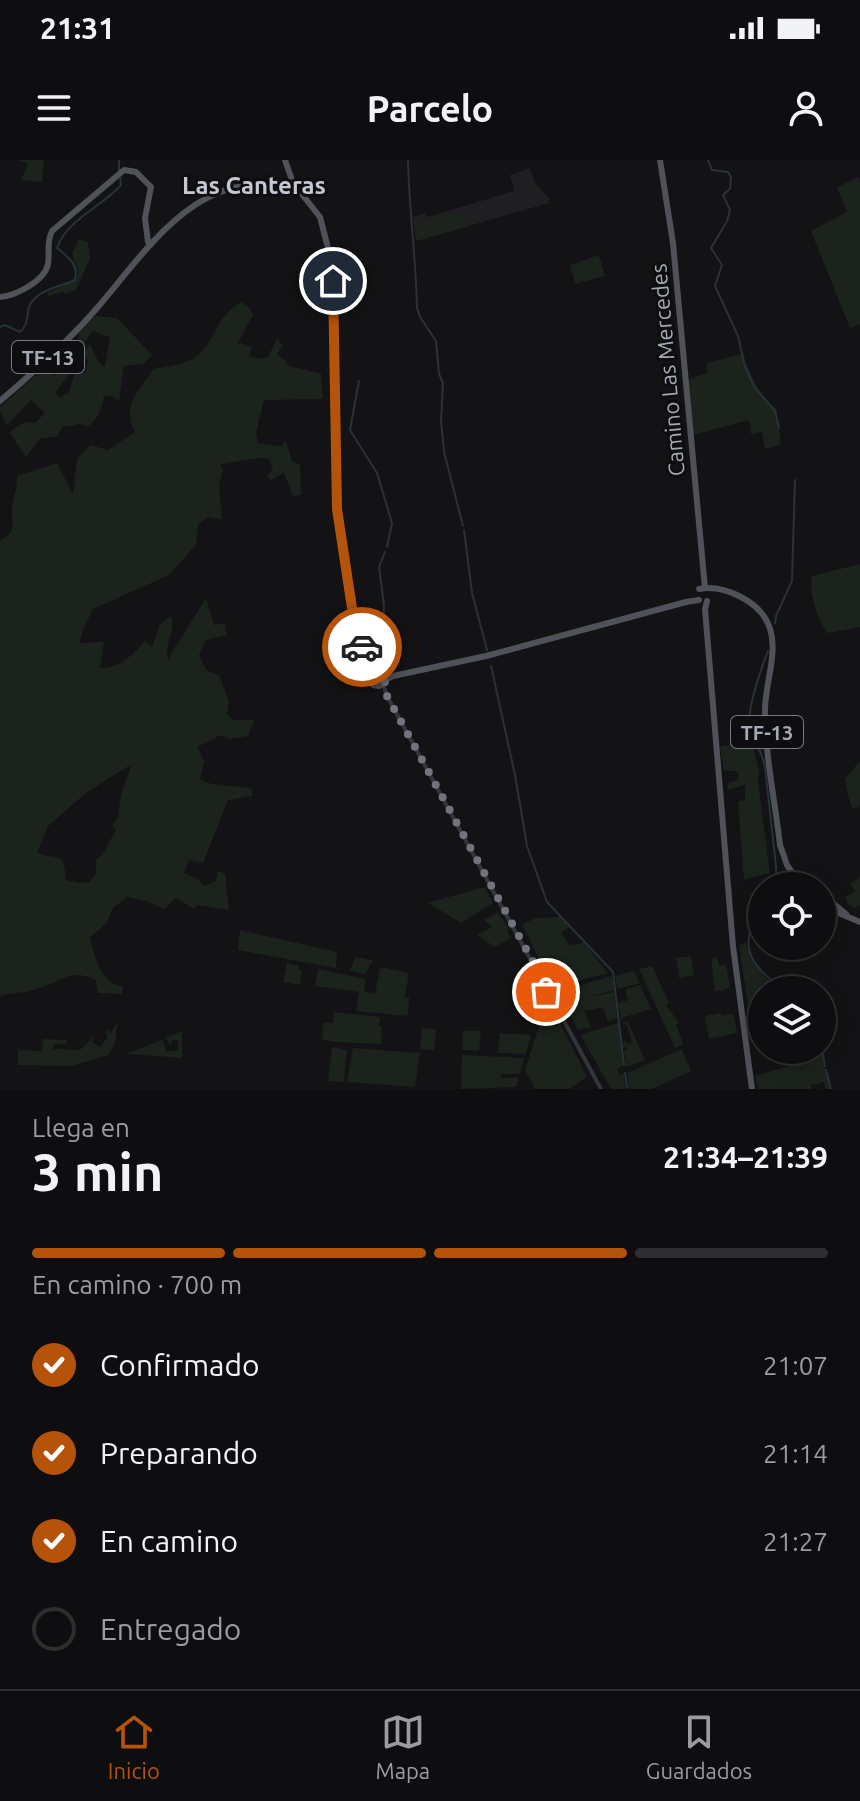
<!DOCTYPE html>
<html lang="es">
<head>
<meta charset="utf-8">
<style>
  body { margin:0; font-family:Ubuntu,sans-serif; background:#1c1c1e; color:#f1f3f6; height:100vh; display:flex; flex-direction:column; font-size:30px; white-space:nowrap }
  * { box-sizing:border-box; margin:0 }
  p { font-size:26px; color:#9b9c9f }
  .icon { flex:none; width:44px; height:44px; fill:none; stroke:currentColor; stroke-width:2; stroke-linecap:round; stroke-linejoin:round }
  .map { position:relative; height:929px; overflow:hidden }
  .drawer { display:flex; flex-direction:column; background:#0e0e10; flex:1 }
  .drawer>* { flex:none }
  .controls { position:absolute; left:748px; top:712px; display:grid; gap:16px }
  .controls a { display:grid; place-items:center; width:88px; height:88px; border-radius:50%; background:#0e0e10; box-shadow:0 4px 20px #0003,0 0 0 2px #2e2e30; font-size:40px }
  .pin { position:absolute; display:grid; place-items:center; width:68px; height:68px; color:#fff; margin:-34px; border:4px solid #fff; border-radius:50%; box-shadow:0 2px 8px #0007 }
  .courier { position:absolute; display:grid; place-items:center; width:80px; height:80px; margin:-40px; border:6px solid #b45309; border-radius:50%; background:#fff; color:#222; box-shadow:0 2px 10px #0007 }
  .overview em { font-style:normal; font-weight:700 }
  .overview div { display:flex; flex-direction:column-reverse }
  .overview { display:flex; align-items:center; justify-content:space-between; height:136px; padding:0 32px }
  h1 { font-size:52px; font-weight:700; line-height:60px }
  .bar { display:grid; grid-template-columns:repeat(4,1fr); gap:12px 8px; align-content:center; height:96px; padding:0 32px }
  .bar i { height:10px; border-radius:6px; background:#2e2e30 }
  .bar .on { background:#b45309 }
  .bar p { grid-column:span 4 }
  ol { padding:0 32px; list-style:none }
  li { display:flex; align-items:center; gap:24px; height:88px }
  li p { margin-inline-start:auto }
  li .icon { padding:8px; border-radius:50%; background:#b45309; color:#fff; stroke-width:4 }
  li:last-child { color:#9b9c9f }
  li i { width:44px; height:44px; border:4px solid #2e2e30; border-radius:50% }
  .status { display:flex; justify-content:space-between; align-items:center; height:56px; padding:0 40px; background:#0e0e10; direction:ltr }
  .status svg { height:22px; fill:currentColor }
  header { display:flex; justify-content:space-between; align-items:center; height:104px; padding:0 32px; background:#0e0e10; font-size:36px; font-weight:700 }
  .dock { display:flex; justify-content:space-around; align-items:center; height:112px; border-top:2px solid #2e2e30; background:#0e0e10; font-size:22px; color:#9b9c9f }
  .dock a { display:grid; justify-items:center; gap:4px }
  .dock .on { color:#b45309 }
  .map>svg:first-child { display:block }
</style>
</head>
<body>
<div class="status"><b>21:31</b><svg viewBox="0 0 49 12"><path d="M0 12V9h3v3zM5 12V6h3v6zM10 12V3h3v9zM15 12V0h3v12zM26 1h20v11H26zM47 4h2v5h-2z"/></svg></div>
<header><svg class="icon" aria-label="menu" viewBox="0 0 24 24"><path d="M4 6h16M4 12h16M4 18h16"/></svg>Parcelo<svg class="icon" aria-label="person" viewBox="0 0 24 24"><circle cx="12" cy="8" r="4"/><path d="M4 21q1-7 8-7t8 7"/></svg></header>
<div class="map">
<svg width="860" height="929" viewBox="0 0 860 929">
  <rect width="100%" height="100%" fill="#131315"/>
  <!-- built -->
  <path fill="#1f1f22" d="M530 8 535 23 549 38V43L416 81 413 57 425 53 427 57 514 31 510 15Z"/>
  <!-- green -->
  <path fill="#1b231c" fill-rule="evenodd" d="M18 0H44L42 22 21 20 28 4Z
    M857 17 860 21V164L850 168 811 71 847 52 837 28Z
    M461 49 466 67 416 81 415 70 421 68V63Z
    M79 79 88 83 90 98 76 130 66 134 63 132 48 136 47 133 77 119 78 112 72 93Z
    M599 95 605 116 575 124 570 105Z
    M241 142 249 147 253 155 238 183 252 186 249 196 260 199 268 197 277 179 283 185 277 194 286 201 287 205 321 214 323 239 264 240 256 272 258 283 280 286 286 281 292 301 300 305 301 335 293 336 284 313 271 320 267 316 273 309 269 299 259 298 220 304 223 310 219 325 222 360 209 357 198 364 196 385 169 415 93 449 83 470 79 483 104 482 100 508C120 509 132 495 145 481L152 487 160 464 171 456C176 470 164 485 168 499L206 438 214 465 225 463 227 475 206 480 199 495 206 510 219 515 229 541 227 554 233 560H254L248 576 229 579 221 575 197 587 204 601 200 619C216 629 235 624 252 629V636L228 640 203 703 189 700 184 713 198 719 204 726 216 721 218 711 225 714 229 750 197 745 194 749 176 738 164 749 150 742 127 737 113 748 106 764 90 777C95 797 99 822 123 827L122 834 98 833 96 820C70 808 64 820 40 828 28 833 13 832 0 836V381C19 369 10 366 12 348 14 335 17 331 17 316L57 303 73 334 77 299 90 285 108 290 135 272C121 247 139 229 154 209 167 206 186 205 197 196 215 182 214 158 241 142ZM132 604 121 634 118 657 112 666 116 671C108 681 107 692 96 700V714L89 722 80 723 66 720C63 688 62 702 37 693L48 666 87 632Z
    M95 156 117 158 152 195 143 204 124 206 119 241 112 236H104C101 249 99 259 87 267L80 264 62 267 57 277 41 278 26 297 9 272 25 262 35 263 45 253 31 240 7 265 0 252V247L44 208 54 216 63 205 56 197 74 178 73 209 55 233 60 238 69 232 76 208 85 214 88 201 82 194 90 184 98 201 105 207 110 177 92 171 81 188 78 185 79 172Z
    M743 194C750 214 758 236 776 248L781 284 765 289 762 272 751 274 749 260 693 275 687 220 707 213V203Z
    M860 404V467L827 473C818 460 808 431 812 416Z
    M751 579 759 611 758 622 770 713 744 720 738 641 745 640V625L727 630 728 623 738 620 739 612 724 610 720 587Z
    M860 601V645L853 649C848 640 847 630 845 619Z
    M860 717V745L854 748 848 744 845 737 855 731 850 724Z
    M484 727 493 743 461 763 428 743Z
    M498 752 509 769 507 771 511 778 495 787 477 775 492 767 484 760Z
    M560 757 570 767 561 772 569 785 584 783 608 813 557 826 544 808 522 765 535 758Z
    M240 770 337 792 336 808 238 790Z
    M746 783C750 801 766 822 781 830H762V851L757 848 750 852 756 862 751 865 739 785Z
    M691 796 694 815 679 818 676 798Z
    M355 797 373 800 365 814 350 811Z
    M717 797 719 806 726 804 730 828 715 832 711 798Z
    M287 803 299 806V810L302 811 300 825 283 822Z
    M652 806 669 843 666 845 679 863 676 864 683 884 675 888 639 809Z
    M380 807 409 813 405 837H409L408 856 356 851 359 832 315 826 318 809 366 819 364 832 375 834Z
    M634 811 640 823 617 829 615 816Z
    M612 816 614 830 586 838 614 832 617 858 608 862 603 847 584 851 591 867 578 870 563 844 577 840 570 828Z
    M640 825 651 849 621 858 618 843 628 840 625 829Z
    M548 838 587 917 569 929H535L525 910Z
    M334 852 380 857 379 866 382 867 381 884 335 882 322 879 323 863H333Z
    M721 853 722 855 734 854 737 873 709 879 705 856Z
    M118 860 115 882 109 895 71 906 18 905V890L42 891 43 879 67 880 66 884H53V889L80 890 95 875 92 882 100 887 108 877 105 872 107 870 111 873Z
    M628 862 645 900 626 907 624 891 628 888 623 887V883L626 881 628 884 632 882 627 865 622 863Z
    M619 863 623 906 617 909 620 915 624 914 625 929H611L581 876 582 874Z
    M422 868 436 869 434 890 420 889Z
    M182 871V898L127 894 163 879 166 892 178 890V880H173L170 885 166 878Z
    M463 871H481L479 891 462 890Z
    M500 873 531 875 526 894 498 893Z
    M332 887 347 890 344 922 328 921Z
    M353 888 420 893 415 927 347 922Z
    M682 889 691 911 652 929H629L627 913Z
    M796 890H821L830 929H826L824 922 811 925V929H758L755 916 815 898 812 893 799 898Z
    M462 895 524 898 520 914H500L502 918 519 917 516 927 461 929Z"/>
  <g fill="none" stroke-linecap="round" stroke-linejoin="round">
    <!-- stream -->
    <path stroke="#283239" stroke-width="2" d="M119 0V10
      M408 0C409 49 416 98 417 148L420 157 436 181 439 214 443 223 441 261 444 292 463 366
      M708 0 712 10 728 12 731 17 730 29 723 35 730 50 727 61
      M726 63 711 88 722 105 715 126 738 176 745 207 755 228 775 251 779 268
      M0 167 5 165 20 172C29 164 26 158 29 147 35 130 60 127 75 120 79 104 68 97 57 88 67 59 102 47 121 25L120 17
      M359 221 350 270 377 313 392 363 387 387
      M464 370 472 433 487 490
      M775 463 776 456 792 421 795 320
      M768 491C762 506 746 551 750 565 753 579 762 591 765 607L776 706V716L770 726
      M381 503 384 445 379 407 385 392
      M491 506 515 615 527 686 547 742 613 812 624 905
      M762 742C739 786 745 801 784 830
      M822 855 832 863 831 872 822 884
      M822 890 825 906
      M826 910 831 929
      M625 913 627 927"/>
    <!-- minor -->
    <path stroke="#34353a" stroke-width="4" d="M383 524 387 536 601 929"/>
    <!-- major -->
    <path stroke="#4f5259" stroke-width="6" d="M285 0 293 23 320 57 328 88 333 137 337 349 356 469 373 525 379 526 383 524 382 514
      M660 0 673 83 705 428
      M0 137C15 136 45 121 48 104 50 92 46 83 52 71L124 10 136 12 151 27 145 58 148 82
      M0 241C34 212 68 182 97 148 148 89 202 0 297 31
      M699 429C723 424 760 441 769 466 779 492 765 523 765 550 765 595 775 641 780 685L787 705 801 726
      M707 441 705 449 733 786 752 929
      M384 521 393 516 486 496 686 442 699 440
      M822 734 846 754
      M822 746 860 762"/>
  </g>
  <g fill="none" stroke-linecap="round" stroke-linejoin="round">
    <!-- done -->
    <path stroke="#71747e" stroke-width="8" stroke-dasharray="0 14.4" d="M362 487 373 507 384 516 387 536 542 818 546 832"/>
    <!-- route -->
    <path stroke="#b45309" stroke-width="10" d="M333 121 337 349 352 448 362 487"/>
  </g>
  <g text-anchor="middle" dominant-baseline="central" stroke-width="6" stroke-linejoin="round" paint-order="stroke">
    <!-- shield labels -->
    <g fill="#0e0e10" stroke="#777a84" stroke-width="2">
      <rect x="12" y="181" width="72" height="32" rx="6"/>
      <rect x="731" y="556" width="72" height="32" rx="6"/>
    </g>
    <g font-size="20" font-weight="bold" fill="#a4a9b6">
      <text x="48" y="197">TF-13</text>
      <text x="767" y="572">TF-13</text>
    </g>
    <!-- street labels -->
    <g font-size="22" fill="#a4a9b6" stroke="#0e0e10">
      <text transform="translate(667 210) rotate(-95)">Camino Las Mercedes</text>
    </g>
    <!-- neighbourhood labels -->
    <g font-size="24" font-weight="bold" fill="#c5c8d2" stroke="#0e0e10">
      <text x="254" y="25">Las Canteras</text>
    </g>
  </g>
</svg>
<div class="controls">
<a><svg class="icon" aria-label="locate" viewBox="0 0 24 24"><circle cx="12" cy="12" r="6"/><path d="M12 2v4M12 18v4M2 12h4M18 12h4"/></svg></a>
<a><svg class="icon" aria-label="layers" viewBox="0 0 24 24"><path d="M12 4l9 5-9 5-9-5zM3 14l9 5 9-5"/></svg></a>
</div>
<div class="pin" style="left:546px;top:832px;background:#ea580c"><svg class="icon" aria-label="bag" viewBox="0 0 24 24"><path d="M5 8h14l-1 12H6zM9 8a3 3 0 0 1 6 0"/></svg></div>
<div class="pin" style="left:333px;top:121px;background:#1f2937"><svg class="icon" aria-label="home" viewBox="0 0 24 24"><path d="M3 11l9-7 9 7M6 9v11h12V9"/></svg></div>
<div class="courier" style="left:362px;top:487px"><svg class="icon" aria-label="car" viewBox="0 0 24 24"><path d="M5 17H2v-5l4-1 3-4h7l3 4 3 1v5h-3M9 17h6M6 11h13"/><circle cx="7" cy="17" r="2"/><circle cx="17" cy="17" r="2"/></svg></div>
</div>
<section class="drawer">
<div class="overview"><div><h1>3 min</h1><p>Llega en</p></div><em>21:34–21:39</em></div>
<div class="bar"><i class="on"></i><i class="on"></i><i class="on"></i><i></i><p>En camino · 700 m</p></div>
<ol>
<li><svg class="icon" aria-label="check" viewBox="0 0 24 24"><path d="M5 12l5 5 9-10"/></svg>Confirmado<p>21:07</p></li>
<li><svg class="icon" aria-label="check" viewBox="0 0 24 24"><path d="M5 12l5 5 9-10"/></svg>Preparando<p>21:14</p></li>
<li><svg class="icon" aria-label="check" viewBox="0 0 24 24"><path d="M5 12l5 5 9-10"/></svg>En camino<p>21:27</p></li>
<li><i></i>Entregado</li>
</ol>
</section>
<nav class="dock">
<a class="on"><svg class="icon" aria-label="home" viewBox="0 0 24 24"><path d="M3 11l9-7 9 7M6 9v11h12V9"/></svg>Inicio</a>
<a><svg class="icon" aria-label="map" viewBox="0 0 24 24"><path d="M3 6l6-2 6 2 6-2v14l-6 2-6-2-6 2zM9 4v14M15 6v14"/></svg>Mapa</a>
<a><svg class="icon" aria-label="saved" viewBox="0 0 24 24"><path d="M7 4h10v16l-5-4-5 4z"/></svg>Guardados</a>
</nav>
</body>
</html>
